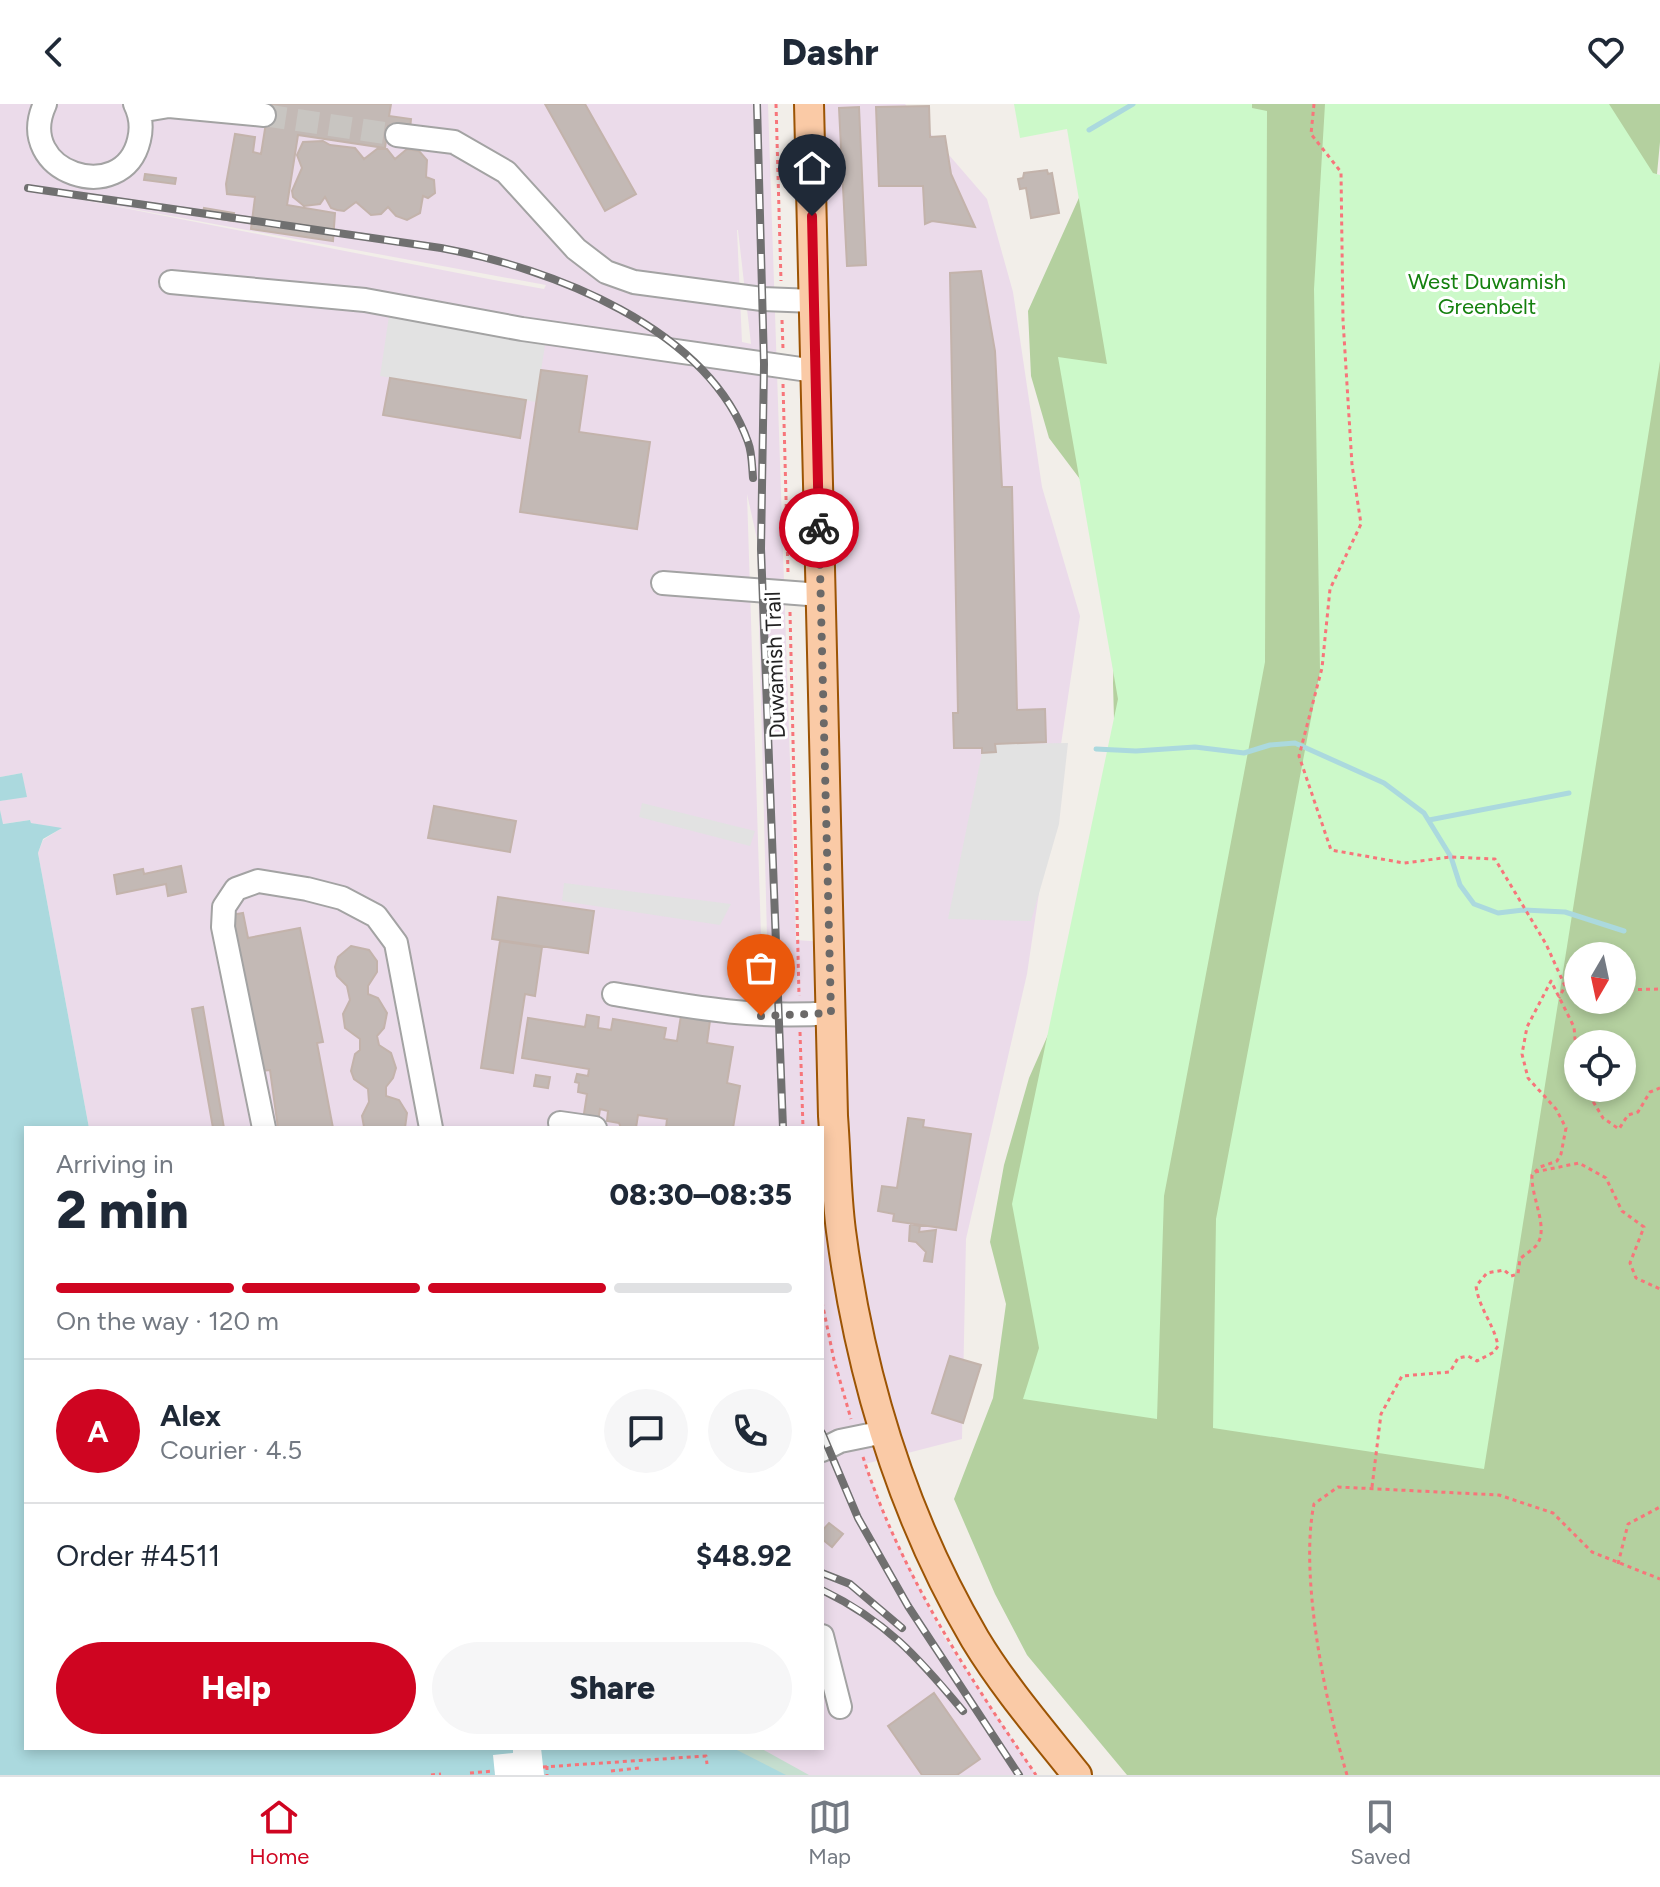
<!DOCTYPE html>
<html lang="en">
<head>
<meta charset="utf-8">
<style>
  body { margin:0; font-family:Figtree,sans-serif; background:#f6f6f7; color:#1f2937; height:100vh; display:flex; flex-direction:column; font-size:30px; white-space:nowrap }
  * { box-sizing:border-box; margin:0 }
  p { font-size:26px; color:#747a83 }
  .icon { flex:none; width:44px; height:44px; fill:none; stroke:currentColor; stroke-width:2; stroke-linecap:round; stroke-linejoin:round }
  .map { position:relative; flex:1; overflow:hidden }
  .sheet { position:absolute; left:24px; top:1022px; width:800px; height:624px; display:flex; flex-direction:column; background:#fff; border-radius:0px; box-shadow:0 4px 12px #0003 }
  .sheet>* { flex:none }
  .needle { width:52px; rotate:189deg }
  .buttons { position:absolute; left:1564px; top:838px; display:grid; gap:16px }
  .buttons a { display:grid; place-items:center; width:72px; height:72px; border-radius:50%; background:#fff; box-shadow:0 4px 12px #0003; font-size:40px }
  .pin { position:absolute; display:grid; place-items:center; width:68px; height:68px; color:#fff; margin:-82px -34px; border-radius:50% 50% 50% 0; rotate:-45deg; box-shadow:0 0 8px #0007 }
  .pin .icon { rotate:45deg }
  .courier { position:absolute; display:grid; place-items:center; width:80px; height:80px; margin:-40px; border:6px solid #cf0521; border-radius:50%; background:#fff; color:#222; box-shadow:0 2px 10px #0007 }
  .summary em { font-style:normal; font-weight:800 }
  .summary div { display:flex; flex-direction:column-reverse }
  .summary { display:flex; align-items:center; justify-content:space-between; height:136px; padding:0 32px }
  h1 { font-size:52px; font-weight:800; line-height:60px }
  .bar { display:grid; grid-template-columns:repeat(4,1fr); gap:12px 8px; align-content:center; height:96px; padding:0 32px }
  .bar i { height:10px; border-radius:6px; background:#e0e1e3 }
  .bar .selected { background:#cf0521 }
  .bar p { grid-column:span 4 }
  .line { display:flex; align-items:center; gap:20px; padding:0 32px; border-top:2px solid #e0e1e3 }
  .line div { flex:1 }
  .round { display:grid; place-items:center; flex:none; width:84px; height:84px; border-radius:42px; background:#f6f6f7 }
  .cta { display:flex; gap:16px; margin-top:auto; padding:16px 32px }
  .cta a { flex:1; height:92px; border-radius:48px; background:#cf0521; color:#fff; font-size:32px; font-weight:800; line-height:92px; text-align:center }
  .cta a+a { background:#f6f6f7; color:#1f2937 }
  header { display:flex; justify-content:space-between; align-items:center; height:104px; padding:0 32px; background:#fff; font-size:36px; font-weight:800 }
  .tabs { display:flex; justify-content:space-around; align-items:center; height:112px; border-top:2px solid #e0e1e3; background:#fff; font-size:22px; color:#747a83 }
  .tabs a { display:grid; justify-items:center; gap:4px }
  .tabs .selected { color:#cf0521 }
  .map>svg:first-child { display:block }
</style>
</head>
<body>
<header><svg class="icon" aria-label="back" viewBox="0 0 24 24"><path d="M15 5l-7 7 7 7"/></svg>Dashr<svg class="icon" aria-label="heart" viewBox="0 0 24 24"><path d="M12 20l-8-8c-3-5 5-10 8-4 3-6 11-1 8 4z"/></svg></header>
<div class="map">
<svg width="1660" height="1671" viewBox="0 0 1660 1671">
  <rect width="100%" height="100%" fill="#f2eee9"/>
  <!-- industrial -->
  <path fill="#ebdbea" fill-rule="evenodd" d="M0 0H768L796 836 838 839 799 0H905L987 95 1013 188 1042 383 1080 512 1027 870 966 1135 962 1335 865 1360 889 1422 942 1530 1036 1671H786L733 1644H822V1024H89L38 749 43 736 60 725 31 719 30 716 2 720 0 706V697L26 692 22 669 0 673ZM83 96H84L546 181 544 185 499 177ZM737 126H738L751 240 742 238ZM747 390 757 435 767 833 761 832Z"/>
  <!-- forest -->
  <path fill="#b4d09f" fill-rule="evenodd" d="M1048 0H1660V38L1652 123 1660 221V1671H1127L1027 1551 995 1490 954 1395 993 1294 1006 1200 990 1138 1004 1061 1029 974 1069 883 1115 651 1113 579 1117 461 1098 399 1049 334 1031 272 1028 207 1105 36ZM1578 852H1622V896H1578ZM1578 940H1622V984H1578Z"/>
  <!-- wetland -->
  <path fill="#c6dfd0" d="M720 1644H760L809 1671H737Z"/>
  <!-- park -->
  <path fill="#ccf9c9" d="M1014 0H1252V4L1267 7 1265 558 1164 1092 1157 1315 1023 1295 1039 1244 1012 1100 1118 595 1058 253 1107 260 1067 25 1020 34Z
    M1325 0H1609L1653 69 1660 71V257L1484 1365 1213 1324 1216 1115 1320 567 1314 185Z"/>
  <!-- parking -->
  <path fill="#e2e2e2" d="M389 212 546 235 536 298 380 272Z
    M1068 639 1059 720 1031 817 948 815 982 649 995 648V640Z
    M642 699 755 727 750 742 639 713Z
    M564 779 731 800 720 821 562 797Z"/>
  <!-- water -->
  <path fill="#abd9de" d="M22 669 27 693 0 697V673Z
    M0 706 3 720 30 716 31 719 62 724 43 735 38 749 89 1024H26V1644H733L786 1671H0Z"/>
  <!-- pier -->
  <path fill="#fff" d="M513 1644H541L544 1671H495L493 1651 513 1649Z"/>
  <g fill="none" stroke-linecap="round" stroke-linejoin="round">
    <!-- stream -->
    <path stroke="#abd9de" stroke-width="5" d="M1089 26 1133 0
      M1096 645 1136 647 1195 643 1244 649 1270 641 1295 639 1384 679 1424 709 1451 753 1460 781 1474 800 1498 809 1523 806 1565 808 1624 827
      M1429 716 1569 689"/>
  </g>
  <!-- building -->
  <path fill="#c3b9b5" stroke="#c3b3ab" stroke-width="2" d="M269 0H391L389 12 411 15 410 25 388 22 385 44 298 31 287 101 335 109 333 137 251 125 255 93 227 90 226 80 235 30 255 33 253 48 261 50Z
    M545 0H585L636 90 605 107Z
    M929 2 930 33 945 32 951 70 975 123 932 117 925 120 923 82H879L876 3Z
    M859 3 866 161 847 162 839 4Z
    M323 37 330 41 355 44 364 55 377 45H387L395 55 407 45 419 47 427 56 426 73 434 76 435 89 428 94 423 92 420 109 407 116 396 112 388 103 381 110 371 111 356 98 344 107 337 106 331 104 325 93 320 100 304 102 293 93 292 87 302 64 297 51 303 38Z
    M1047 66 1048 70 1052 69 1059 109 1031 114 1026 84 1020 85 1018 75 1023 74 1024 69Z
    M145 70 176 74 175 80 144 76Z
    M204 104 234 109 233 117 202 112Z
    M981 167 995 247 1002 383H1012L1017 606 1045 605 1046 638 995 640 996 648 982 649V644H954L953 609H958L950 169Z
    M541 266 587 272 579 328 650 338 637 425 520 408Z
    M390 274 526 296 520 334 383 311Z
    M434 702 516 717 510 748 428 734Z
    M181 762 186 788 168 792 166 780 117 790 114 771 143 765 144 770Z
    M498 793 594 807 588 849 492 835Z
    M243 809 248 834 300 824 323 938 317 939 333 1024H278L270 966 262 967 231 811Z
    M500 837 542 843 535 892 525 890 513 969 481 964Z
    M351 842 369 846 377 857V868L368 882V890L378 894 387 909 384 924 377 932 379 941 391 949 396 964 393 974 386 983V992L399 996 407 1009 405 1024 364 1023 362 1012 369 998 368 985 354 975 351 967 355 950 360 946V935L345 924 343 910 350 896 347 882 337 872 335 863 338 853Z
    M203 903 224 1024H213L192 905Z
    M682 905 711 909 707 939 733 943 727 979 740 982 733 1024H666L667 1015 638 1011 636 1024H621L619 1019 607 1017 608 1007 600 1005 598 1018 583 1016 587 990 578 988 579 979 575 978 577 970 588 972 589 965 522 954 528 914 585 923 587 911 599 913 598 924 611 926 613 915 666 924 664 935 677 937Z
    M536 971 550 973 548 984 534 982Z
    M908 1014 924 1016 923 1023 971 1030 956 1126 893 1117 894 1110 878 1107 882 1082 897 1084Z
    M910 1120 920 1122 919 1128 936 1126 932 1158 924 1157 926 1148 916 1138 909 1137Z
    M950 1252 981 1261 963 1319 932 1309Z
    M829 1419 843 1430 832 1443 822 1435V1427Z
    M934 1589 980 1655 957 1671H922L888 1622Z"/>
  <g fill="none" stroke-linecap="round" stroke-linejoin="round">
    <!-- minor-tunnel -->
    <path stroke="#c8c5c1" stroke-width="22" stroke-dasharray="22 11" stroke-linecap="butt" d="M264 11 397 31"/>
    <defs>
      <path id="minor" d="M45 0C13 69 123 104 139 36 142 24 141 12 135 0
        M139 7 169 2 264 11
        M397 31 454 38 506 68 576 145 606 168 634 178 762 195 814 197
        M171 178 365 196 522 225 815 267
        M663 479 821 491
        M614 890C691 903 752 915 831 909
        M560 1019 595 1024
        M264 1024 223 823 224 803 236 785 258 777 307 785 342 794 376 812 396 839 431 1024
        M822 1346 840 1337 884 1328
        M822 1532 840 1603"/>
      <path id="major" d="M809 0 833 1012C836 1050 836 1089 841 1127 860 1271 901 1409 975 1535 1004 1583 1042 1627 1077 1671"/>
    </defs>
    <!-- minor casing -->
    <use href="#minor" stroke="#a3a3a3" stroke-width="26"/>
    <!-- major casing -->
    <use href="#major" stroke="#9c5404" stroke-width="32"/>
    <!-- path -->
    <path stroke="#f7757a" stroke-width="3" stroke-dasharray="4 4" stroke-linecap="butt" d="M776 0 781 177
      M1314 0 1311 30 1341 68 1343 216 1352 361 1361 420 1330 485 1322 564 1299 652 1331 746 1404 759 1451 753 1495 755 1546 840 1565 882 1559 894
      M782 216 783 245
      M783 280 788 469
      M790 508 799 892
      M1565 882 1578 874
      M1622 886 1660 885
      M800 928 803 1024
      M1585 984 1603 1014 1619 1025 1628 1011 1638 1008 1650 988 1660 984
      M1535 1068 1579 1059 1606 1074 1622 1107 1644 1123 1630 1159 1636 1174 1660 1185
      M822 1198 834 1256 851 1315
      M863 1353C901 1470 967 1570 1036 1671
      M1372 1383 1381 1310 1402 1272 1450 1268 1458 1254 1468 1252 1477 1257 1494 1248 1498 1242C1494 1220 1479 1205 1476 1182L1487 1169 1504 1166 1511 1172 1518 1170 1520 1155C1526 1149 1534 1146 1538 1139 1548 1122 1531 1093 1532 1071L1540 1063 1557 1057 1561 1050 1566 1024 1556 1005 1528 974 1522 950 1527 923 1551 877 1574 923 1578 969
      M1618 1460 1628 1420 1660 1403
      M547 1662V1671
      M543 1663 706 1652 707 1660
      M611 1667 639 1664
      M470 1669 494 1667
      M431 1671 441 1670
      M1347 1671C1326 1601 1299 1472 1314 1400L1338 1383 1499 1391 1553 1409 1592 1448 1660 1475"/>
    <!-- minor -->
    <use href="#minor" stroke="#fff" stroke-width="22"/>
    <!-- major -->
    <use href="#major" stroke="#facaa6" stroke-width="28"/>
    <defs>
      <path id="rail" d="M757 0 764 260 761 445 783 1024
        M28 84 441 144C551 164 707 223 748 338 752 348 752 362 753 374
        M822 1329 858 1414 908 1502 1019 1671
        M822 1469 850 1480 902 1524
        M822 1486C886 1517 918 1553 963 1607"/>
    </defs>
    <!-- rail casing -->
    <use href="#rail" stroke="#707070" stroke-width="8"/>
    <!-- rail -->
    <use href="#rail" stroke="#fff" stroke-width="5" stroke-dasharray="15" stroke-linecap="butt"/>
  </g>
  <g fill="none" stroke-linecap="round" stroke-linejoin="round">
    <!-- done -->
    <path stroke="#6b6968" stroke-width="8" stroke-dasharray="0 14.4" d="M761 912 831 909 819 424"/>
    <!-- route -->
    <path stroke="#cf0521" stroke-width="10" d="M812 112 819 424"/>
  </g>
  <g text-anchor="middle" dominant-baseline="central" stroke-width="6" stroke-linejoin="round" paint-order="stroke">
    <!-- park labels -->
    <g font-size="22" fill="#15810f" stroke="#fff">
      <text x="1487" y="177">West Duwamish<tspan x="1487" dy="25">Greenbelt</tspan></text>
    </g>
    <!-- street labels -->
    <g font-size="22" fill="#222" stroke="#fff">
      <text transform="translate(775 561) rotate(-92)">Duwamish Trail</text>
    </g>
  </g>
</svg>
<div class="buttons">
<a><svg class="needle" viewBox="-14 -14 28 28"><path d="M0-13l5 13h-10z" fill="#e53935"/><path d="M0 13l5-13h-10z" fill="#747a83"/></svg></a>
<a><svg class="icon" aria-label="locate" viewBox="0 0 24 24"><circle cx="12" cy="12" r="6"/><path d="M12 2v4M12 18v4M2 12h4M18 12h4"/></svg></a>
</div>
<div class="pin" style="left:761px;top:912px;background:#ea580c"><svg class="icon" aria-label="bag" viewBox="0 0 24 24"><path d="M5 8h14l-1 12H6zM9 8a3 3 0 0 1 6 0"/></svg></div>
<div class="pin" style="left:812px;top:112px;background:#1f2937"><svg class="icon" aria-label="home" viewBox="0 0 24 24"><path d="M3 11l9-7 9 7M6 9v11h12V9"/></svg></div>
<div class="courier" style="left:819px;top:424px"><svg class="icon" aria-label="bike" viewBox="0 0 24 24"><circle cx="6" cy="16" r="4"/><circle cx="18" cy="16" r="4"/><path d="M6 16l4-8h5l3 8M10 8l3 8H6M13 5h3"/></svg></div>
<section class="sheet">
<div class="summary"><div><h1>2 min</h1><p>Arriving in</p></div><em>08:30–08:35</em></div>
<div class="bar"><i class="selected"></i><i class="selected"></i><i class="selected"></i><i></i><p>On the way · 120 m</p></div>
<div class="line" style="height:144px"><b class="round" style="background:#cf0521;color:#fff">A</b><div><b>Alex</b><p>Courier · 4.5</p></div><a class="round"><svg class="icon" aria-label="chat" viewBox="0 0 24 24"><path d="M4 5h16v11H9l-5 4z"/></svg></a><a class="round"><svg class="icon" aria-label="phone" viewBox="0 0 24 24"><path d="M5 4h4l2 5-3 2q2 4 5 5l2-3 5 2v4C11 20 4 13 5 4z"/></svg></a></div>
<div class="line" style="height:104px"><div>Order #4511</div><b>$48.92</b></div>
<div class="cta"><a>Help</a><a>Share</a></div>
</section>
</div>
<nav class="tabs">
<a class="selected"><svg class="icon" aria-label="home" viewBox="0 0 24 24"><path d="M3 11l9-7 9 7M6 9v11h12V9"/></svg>Home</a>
<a><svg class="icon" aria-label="map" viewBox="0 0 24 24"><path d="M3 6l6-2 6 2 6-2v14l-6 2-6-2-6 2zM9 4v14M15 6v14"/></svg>Map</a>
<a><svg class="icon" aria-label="saved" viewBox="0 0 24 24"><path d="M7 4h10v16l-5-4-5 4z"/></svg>Saved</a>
</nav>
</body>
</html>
